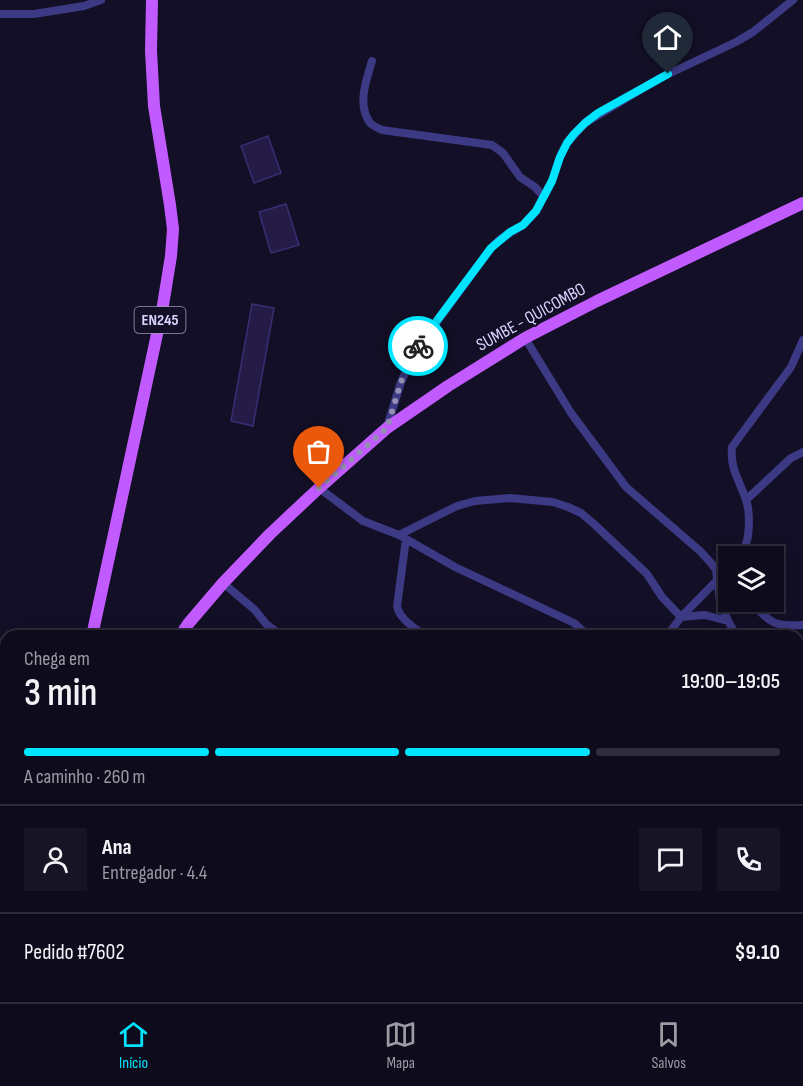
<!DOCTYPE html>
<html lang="pt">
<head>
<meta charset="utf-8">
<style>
  body { margin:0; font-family:"Sofia Sans Condensed",sans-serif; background:#171425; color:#f1f3f6; height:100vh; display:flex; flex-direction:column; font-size:22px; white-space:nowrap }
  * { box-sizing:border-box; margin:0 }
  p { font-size:20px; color:#9b9ba3 }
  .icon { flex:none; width:33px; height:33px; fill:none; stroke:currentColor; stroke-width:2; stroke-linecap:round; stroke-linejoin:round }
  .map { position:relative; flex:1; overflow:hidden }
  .panel { position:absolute; left:0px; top:630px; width:804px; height:372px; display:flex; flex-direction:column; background:#0e0b1c; border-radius:18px 18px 0 0; box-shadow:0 3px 15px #0003,0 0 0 2px #2e2b3b }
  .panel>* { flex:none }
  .controls { position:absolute; left:718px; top:546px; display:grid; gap:12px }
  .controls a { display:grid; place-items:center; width:66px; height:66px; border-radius:0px; background:#0e0b1c; box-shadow:0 3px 15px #0003,0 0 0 2px #2e2b3b; font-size:30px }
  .pin { position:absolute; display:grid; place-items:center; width:51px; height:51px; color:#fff; margin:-62px -26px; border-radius:50% 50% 50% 0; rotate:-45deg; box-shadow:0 0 6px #0007 }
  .pin .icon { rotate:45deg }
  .courier { position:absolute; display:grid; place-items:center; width:60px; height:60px; margin:-30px; border:4px solid #00e5ff; border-radius:50%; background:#fff; color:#222; box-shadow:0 2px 8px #0007 }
  .head em { font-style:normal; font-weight:600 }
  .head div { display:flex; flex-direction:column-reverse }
  .head { display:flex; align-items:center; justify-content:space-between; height:102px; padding:0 24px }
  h1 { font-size:39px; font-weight:600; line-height:45px }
  .bar { display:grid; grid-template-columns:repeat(4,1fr); gap:9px 6px; align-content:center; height:72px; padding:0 24px }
  .bar i { height:8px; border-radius:4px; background:#2e2b3b }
  .bar .active { background:#00e5ff }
  .bar p { grid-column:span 4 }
  .line { display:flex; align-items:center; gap:15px; padding:0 24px; border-top:2px solid #2e2b3b }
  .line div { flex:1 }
  .round { display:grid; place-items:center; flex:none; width:63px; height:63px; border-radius:0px; background:#171425 }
  .menu { display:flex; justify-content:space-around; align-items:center; height:84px; border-top:2px solid #2e2b3b; background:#0e0b1c; font-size:16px; color:#9b9ba3 }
  .menu a { display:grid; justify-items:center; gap:3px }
  .menu .active { color:#00e5ff }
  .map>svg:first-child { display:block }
</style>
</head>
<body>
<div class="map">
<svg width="803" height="1002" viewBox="0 0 803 1002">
  <rect width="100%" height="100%" fill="#130f26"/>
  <!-- building -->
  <path fill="#241b47" stroke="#3b2d73" stroke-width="1.5" d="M268 136 281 173 254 183 241 146Z
    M286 204 299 245 271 253 259 212Z
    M252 304 274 308 253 426 231 421Z"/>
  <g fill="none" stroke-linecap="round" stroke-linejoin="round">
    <!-- minor -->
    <path stroke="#3d3a85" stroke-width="8" d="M0 14H34L84 6 101 0
      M372 61C366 81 357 105 370 123 373 126 378 128 382 130L492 145 503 153 520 177 535 187 544 197
      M525 338 571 413 626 487 700 551 711 563 716 570 720 601 728 621 737 636
      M387 427 401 382 415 352 491 248 499 240 523 225 536 211 552 181 560 157 567 143 585 123 660 78 736 42 753 32 793 0
      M319 488 363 521 399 535 455 567 574 623 589 636
      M747 499 791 458 803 452
      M399 535 457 506 475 501 510 498 553 502 568 507 581 513 594 524 647 574 662 597 681 617 705 615 728 621
      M406 539 397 606C399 619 415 628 425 636
      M739 556C741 552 744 548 746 544 750 532 750 508 745 497 738 478 730 468 732 447L791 367 803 340
      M223 583 255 610 266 624 282 636
      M751 602C770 622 773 627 803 625
      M667 636 681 617 729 568
      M798 710 803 709
      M798 751 803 771
      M0 844 6 848
      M798 955 803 954
      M0 961 6 978
      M10 996V1002
      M65 996 71 1002
      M449 996 452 1002
      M569 996 573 1002
      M721 996 722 1002
      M413 1002 415 996"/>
    <!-- primary -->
    <path stroke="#c25bff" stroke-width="12" d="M92 636 162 311 171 256 173 229 170 205 154 106 151 51 152 0
      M180 636 188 624 223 583 270 534 319 488 387 428 448 386 525 338 597 301 803 203
      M0 915 6 908"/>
  </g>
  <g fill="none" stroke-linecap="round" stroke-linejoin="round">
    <!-- done -->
    <path stroke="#948fb3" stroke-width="6" stroke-dasharray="0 10.8" d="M319 488 387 428 401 382 418 346"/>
    <!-- route -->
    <path stroke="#00e5ff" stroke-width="8" d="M418 346 491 248 510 232 523 225 536 211 552 181 560 157 567 143 574 134 585 123 598 113 668 74"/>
  </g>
  <g text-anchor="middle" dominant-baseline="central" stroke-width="4.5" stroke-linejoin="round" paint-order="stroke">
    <!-- shield labels -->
    <rect fill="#130f26" stroke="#9e99be" stroke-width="1.5" x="134.5" y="307" width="51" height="26" rx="4.5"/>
    <g font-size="16" font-weight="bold" fill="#d9d4ff">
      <text x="160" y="320">EN245</text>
    </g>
    <!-- street labels -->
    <g font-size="18" fill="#d9d4ff" stroke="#130f26">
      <text transform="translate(531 317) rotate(-29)">SUMBE - QUICOMBO</text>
    </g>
  </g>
</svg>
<div class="controls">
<a><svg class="icon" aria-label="layers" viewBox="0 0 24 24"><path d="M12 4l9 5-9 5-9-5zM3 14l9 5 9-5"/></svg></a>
</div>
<div class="pin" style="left:319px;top:488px;background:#ea580c"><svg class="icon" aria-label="bag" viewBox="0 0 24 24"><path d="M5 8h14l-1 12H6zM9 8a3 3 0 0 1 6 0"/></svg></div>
<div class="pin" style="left:668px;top:74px;background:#1f2937"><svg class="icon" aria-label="home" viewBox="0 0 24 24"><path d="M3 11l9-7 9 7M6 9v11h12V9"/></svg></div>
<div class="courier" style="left:418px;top:346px"><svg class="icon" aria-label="bike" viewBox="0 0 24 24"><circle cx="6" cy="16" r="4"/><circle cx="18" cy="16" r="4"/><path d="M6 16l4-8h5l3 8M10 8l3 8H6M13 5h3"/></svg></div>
<section class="panel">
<div class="head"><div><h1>3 min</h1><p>Chega em</p></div><em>19:00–19:05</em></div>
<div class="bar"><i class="active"></i><i class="active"></i><i class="active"></i><i></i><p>A caminho · 260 m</p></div>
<div class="line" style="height:108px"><a class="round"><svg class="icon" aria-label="person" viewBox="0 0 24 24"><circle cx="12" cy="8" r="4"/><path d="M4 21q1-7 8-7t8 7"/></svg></a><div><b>Ana</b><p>Entregador · 4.4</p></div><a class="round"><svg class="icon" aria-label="chat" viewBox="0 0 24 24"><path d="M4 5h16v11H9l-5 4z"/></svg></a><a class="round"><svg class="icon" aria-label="phone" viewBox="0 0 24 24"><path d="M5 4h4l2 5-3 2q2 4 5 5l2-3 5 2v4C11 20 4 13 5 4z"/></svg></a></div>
<div class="line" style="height:78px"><div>Pedido #7602</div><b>$9.10</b></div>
</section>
</div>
<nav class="menu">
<a class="active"><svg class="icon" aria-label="home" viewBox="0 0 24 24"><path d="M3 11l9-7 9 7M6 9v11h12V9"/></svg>Início</a>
<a><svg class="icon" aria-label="map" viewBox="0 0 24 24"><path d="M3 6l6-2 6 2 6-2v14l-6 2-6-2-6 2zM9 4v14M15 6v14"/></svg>Mapa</a>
<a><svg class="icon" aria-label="saved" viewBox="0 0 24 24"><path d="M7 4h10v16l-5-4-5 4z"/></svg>Salvos</a>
</nav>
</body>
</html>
